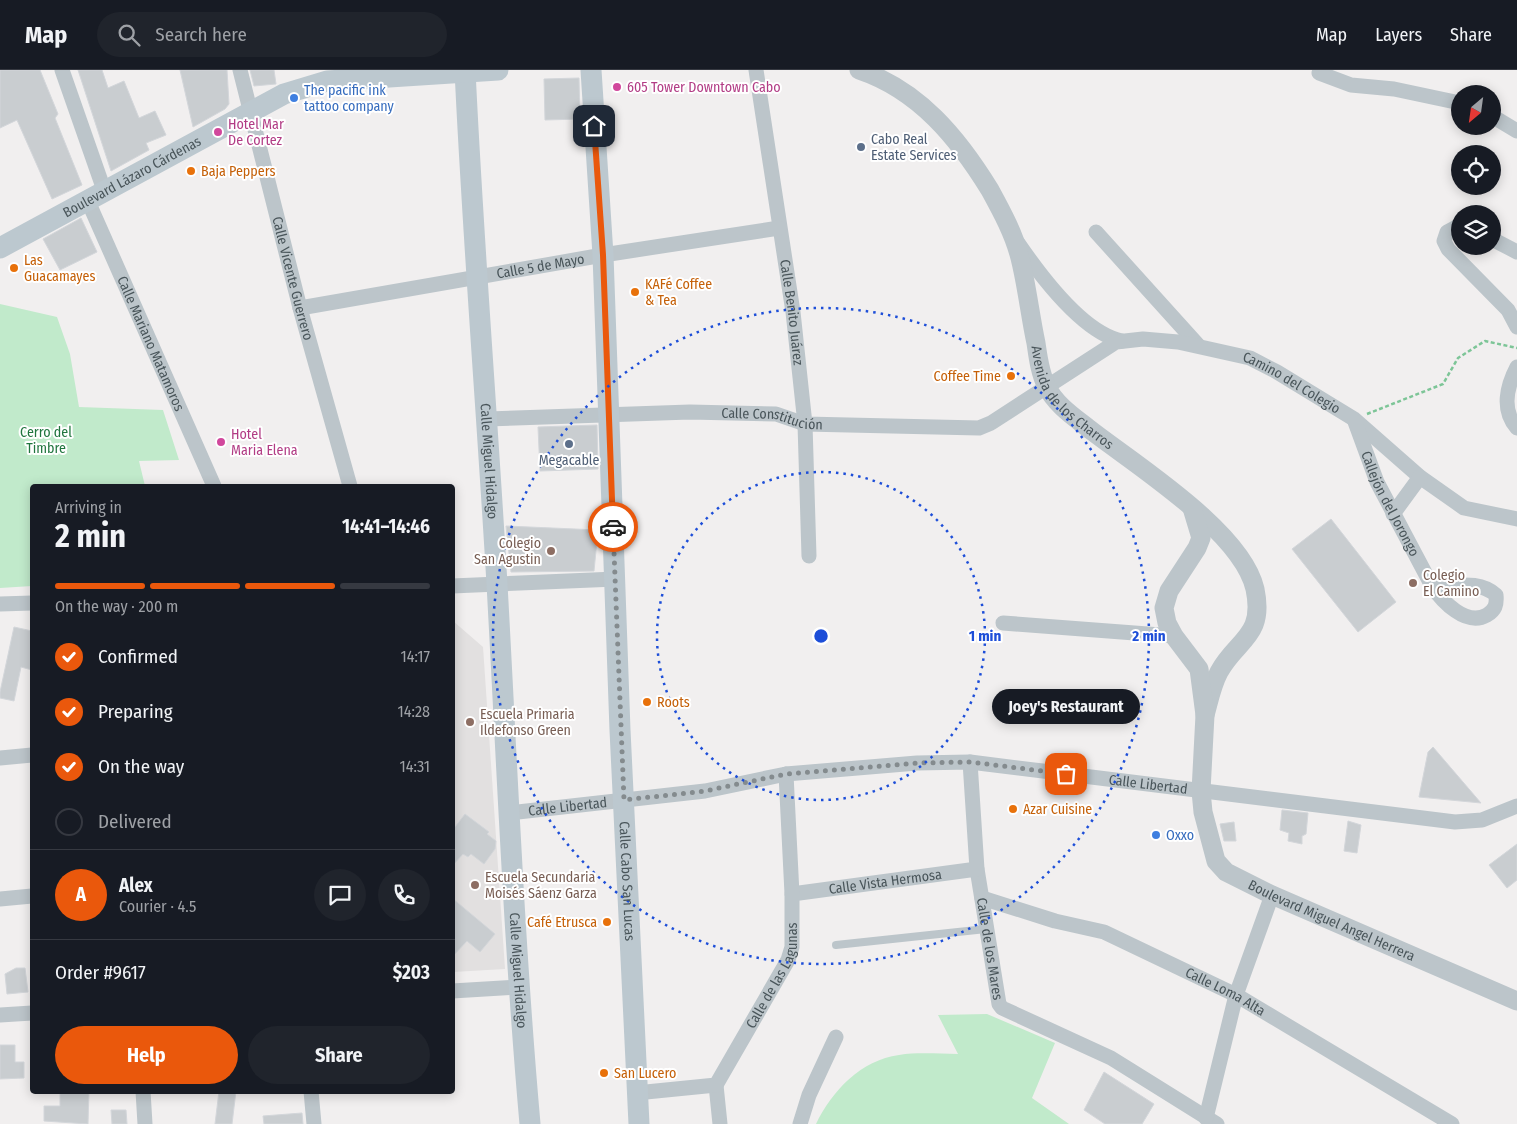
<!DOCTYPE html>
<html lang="en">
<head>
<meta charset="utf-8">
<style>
  body { margin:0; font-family:"Fira Sans Condensed",sans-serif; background:#20242c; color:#f1f3f6; height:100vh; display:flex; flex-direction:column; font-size:19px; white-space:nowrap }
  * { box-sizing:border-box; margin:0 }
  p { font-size:16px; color:#9ea1a6 }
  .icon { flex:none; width:28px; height:28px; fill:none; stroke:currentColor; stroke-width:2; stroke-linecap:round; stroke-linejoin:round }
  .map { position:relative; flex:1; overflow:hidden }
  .drawer { position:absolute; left:30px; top:414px; width:425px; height:610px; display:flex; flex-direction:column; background:#171b24; border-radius:5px; box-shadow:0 2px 12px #0003 }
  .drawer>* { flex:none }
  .needle { width:32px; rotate:209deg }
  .buttons { position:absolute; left:1451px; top:15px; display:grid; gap:10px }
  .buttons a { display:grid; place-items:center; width:50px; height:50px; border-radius:50%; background:#171b24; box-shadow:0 2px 12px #0003; font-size:25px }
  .pin { position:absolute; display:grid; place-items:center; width:42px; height:42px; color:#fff; margin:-21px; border-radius:10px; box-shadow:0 2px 8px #0006 }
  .courier { position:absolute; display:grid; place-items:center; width:50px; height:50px; margin:-25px; border:4px solid #ea580c; border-radius:50%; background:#fff; color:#222; box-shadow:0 1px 6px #0007 }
  .bubble { position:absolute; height:35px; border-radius:18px; background:#171b24; box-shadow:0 2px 12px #0003; font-size:16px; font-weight:700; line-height:35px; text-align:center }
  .headline em { font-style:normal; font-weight:700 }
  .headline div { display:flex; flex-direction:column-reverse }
  .headline { display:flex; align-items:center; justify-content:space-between; height:85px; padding:0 25px }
  h1 { font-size:32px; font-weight:700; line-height:38px }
  .bar { display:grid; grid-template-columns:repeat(4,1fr); gap:8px 5px; align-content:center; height:60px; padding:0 25px }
  .bar i { height:6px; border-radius:4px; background:#363941 }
  .bar .active { background:#ea580c }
  .bar p { grid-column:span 4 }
  .line { display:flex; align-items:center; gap:12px; padding:0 25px; border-top:1px solid #363941 }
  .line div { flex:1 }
  .round { display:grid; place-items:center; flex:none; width:52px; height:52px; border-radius:26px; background:#20242c }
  ol { padding:0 25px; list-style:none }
  li { display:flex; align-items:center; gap:15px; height:55px }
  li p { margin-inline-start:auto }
  li .icon { padding:5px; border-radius:50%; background:#ea580c; color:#fff; stroke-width:4 }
  li:last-child { color:#9ea1a6 }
  li i { width:28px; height:28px; border:2px solid #363941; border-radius:50% }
  .primary-button { display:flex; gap:10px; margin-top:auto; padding:10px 25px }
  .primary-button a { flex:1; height:58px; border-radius:30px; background:#ea580c; color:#fff; font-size:20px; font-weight:700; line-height:58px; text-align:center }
  .primary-button a+a { background:#20242c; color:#f1f3f6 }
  header { display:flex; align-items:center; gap:30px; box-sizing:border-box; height:70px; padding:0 25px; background:#171b24; border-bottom:1px solid #363941 }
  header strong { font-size:24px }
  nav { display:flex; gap:28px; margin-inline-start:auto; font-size:18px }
  .search { width:350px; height:45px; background:#20242c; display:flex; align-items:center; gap:12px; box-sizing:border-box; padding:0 18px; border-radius:28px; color:#9ea1a6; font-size:19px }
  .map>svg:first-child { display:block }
</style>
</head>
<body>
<header>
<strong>Map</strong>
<div class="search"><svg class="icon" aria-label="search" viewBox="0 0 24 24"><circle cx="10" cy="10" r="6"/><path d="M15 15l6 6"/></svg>Search here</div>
<nav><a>Map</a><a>Layers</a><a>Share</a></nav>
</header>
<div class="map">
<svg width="1517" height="1054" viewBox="0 0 1517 1054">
  <rect width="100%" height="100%" fill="#f1efef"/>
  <!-- education -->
  <path fill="#e2e0e0" d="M453 551 483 577 505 899 453 902Z"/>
  <!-- green -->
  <path fill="#c1eacb" d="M0 234 57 247 70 284 79 337 163 340 179 390 139 391 145 416H32V516L0 518Z
    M987 944 1055 973 1032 1028 1069 1054H816C832 1021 861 990 899 985 918 982 939 984 958 984L938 945Z"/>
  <!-- building -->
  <path fill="#c9cdd0" stroke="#d3d6da" d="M0 0H40L58 44 55 48 82 115 52 129 17 50 0 58Z
    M78 0H102L108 18 124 11 139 48 155 41 166 65 146 73 149 80 111 101Z
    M180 0H227L229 34 225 39 193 57Z
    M250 0H274L276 14 254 16Z
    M579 8 580 49 545 50 544 9Z
    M81 148 97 182 60 200 43 169Z
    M597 355 598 399 540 401 538 357Z
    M1331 449 1396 532 1358 562 1292 479Z
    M506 456 598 460 594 501 511 502Z
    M14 557 32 561V600L21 597 14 631 0 628V622Z
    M1433 677 1481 733 1419 727 1428 682Z
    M1282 740 1308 743 1306 764 1302 766V774L1288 771 1289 763 1280 760Z
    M465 744 489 762 487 764 496 771 495 779 484 794 471 784 468 787 463 784 452 796V761Z
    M1348 751 1361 755 1357 783 1344 781Z
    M1234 752 1236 771H1224L1220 754Z
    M1517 774V810L1507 818 1489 795Z
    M452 828 495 864 480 882 467 871 452 887Z
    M16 898H25L28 922 7 924 5 904Z
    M0 975H15V992H24V1008L0 1009Z
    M1104 1002 1154 1034 1142 1054H1105L1084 1040Z
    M60 1021H89L88 1054 44 1051V1036H60Z
    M219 1021H236L232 1054H215Z
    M111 1040H126L127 1054H112Z
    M302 1043 303 1054H264L263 1046Z"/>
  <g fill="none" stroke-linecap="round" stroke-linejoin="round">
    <!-- path -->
    <path stroke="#7dc597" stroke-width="2.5" stroke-dasharray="4 2.5" stroke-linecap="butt" d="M1367 344 1443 314 1458 288 1485 271 1517 278"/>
    <!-- service -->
    <path stroke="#bcc5ca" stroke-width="8" d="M836 875 986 859"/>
    <!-- minor -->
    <g stroke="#bcc5ca" stroke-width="15">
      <path d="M62 0 104 120"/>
      <path id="s1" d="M240 0 300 238 350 416"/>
      <path id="s2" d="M756 0 793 242 805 354 809 486"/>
      <path d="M1319 3 1351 15 1394 19 1460 33"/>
      <path d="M1492 46 1517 61"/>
      <path id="s3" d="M87 129 214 416"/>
      <path d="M1460 155 1447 162 1444 171 1448 179 1508 240 1517 257"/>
      <path d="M1096 162 1198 275"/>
      <path d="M1492 169 1517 182"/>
      <path d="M1018 173C1040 205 1083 263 1122 271"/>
      <path id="s4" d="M300 238 603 185 779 158"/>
      <path d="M1517 297C1507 316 1501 340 1517 358"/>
      <path id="s5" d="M487 349 690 342 776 344 805 354 979 358 991 353 1116 272 1143 269 1178 272 1250 288 1277 302 1354 349 1420 407 1464 438 1517 449"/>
      <path id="s6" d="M1355 352 1377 412 1432 516C1442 531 1466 557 1487 545 1495 540 1497 535 1496 525 1478 509 1454 517 1432 516"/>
      <path d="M1393 444 1420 407"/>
      <path d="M452 516 616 509"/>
      <path d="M0 534 32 533"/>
      <path d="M1003 553 1174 566"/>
      <path d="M0 688 32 685"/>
      <path id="s7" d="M970 692 977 799 999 934 1002 938 1111 988 1217 1054"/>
      <path id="s8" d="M509 743 705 721 786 704 917 693 970 692 1455 752 1482 750 1517 736"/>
      <path id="s9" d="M792 824 977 799"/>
      <path id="s10" d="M982 828 1055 851 1104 862 1236 925 1452 1054"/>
      <path d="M0 829 32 826"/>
      <path d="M452 921 518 917"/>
      <path d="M0 945 32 943"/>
      <path d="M716 1015 720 1054"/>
      <path d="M143 1021 145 1054"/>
      <path d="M311 1021 314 1054"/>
      <path id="s11" d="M636 1023 716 1015 788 890 792 877V824L786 704"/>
      <path d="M1206 1048 1236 925 1272 825"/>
      <path d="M800 1054 809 1025 836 967"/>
    </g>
    <!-- tertiary -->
    <g stroke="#bcc5ca" stroke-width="19">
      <path id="s12" d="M859 0C919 20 958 68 990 120 1002 142 1014 164 1020 188 1027 216 1030 245 1036 273 1038 287 1040 304 1047 317 1055 334 1074 347 1088 358 1134 394 1242 461 1255 519 1265 567 1237 569 1219 602 1212 615 1209 631 1205 645"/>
      <path id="s13" d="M1192 438 1201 468 1197 478 1169 521 1164 538 1167 553 1174 566 1199 599 1205 645 1201 721 1203 742 1216 791 1226 802 1272 825 1517 931"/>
    </g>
    <!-- secondary -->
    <g stroke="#bcc8cf" stroke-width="21">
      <path id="s14" d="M465 0C473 171 487 342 497 514 507 694 514 874 530 1054"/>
      <path id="s15" d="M591 0 603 185 620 660 639 1054"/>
      <path id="s16" d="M0 178 284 24 327 11 498 0"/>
    </g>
  </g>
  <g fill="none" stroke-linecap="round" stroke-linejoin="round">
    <!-- done -->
    <path stroke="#848b8e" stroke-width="5" stroke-dasharray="0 9" d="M613 457 624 730 705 721 786 704 917 693 970 692 1066 704"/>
    <!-- route -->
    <path stroke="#ea580c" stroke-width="6" d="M594 56 603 185 613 457"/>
  </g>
  <!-- distance rings -->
  <g fill="none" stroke="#1d4ed8" stroke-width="2.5" stroke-dasharray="2.5 5">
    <circle cx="821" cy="566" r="164"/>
    <circle cx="821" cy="566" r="328"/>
  </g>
  <!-- markers -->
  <g fill="#d1479c" stroke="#fff" stroke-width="2">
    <circle cx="617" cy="17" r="5"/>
    <circle cx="218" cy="62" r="5"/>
    <circle cx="221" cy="372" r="5"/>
  </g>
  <g fill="#3f7fe0" stroke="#fff" stroke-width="2">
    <circle cx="294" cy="28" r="5"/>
    <circle cx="1156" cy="765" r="5"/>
  </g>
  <g fill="#5c6f8a" stroke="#fff" stroke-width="2">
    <circle cx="861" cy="77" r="5"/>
    <circle cx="569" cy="374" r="5"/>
  </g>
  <g fill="#e8710a" stroke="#fff" stroke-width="2">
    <circle cx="191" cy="101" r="5"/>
    <circle cx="14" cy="198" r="5"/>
    <circle cx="635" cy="222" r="5"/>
    <circle cx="1011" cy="306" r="5"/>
    <circle cx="647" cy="632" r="5"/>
    <circle cx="1013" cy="739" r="5"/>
    <circle cx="607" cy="852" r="5"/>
    <circle cx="604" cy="1003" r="5"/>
  </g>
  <g fill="#8d6e63" stroke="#fff" stroke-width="2">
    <circle cx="551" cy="481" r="5"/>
    <circle cx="1413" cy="513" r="5"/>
    <circle cx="470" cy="652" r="5"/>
    <circle cx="475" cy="815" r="5"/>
  </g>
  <g text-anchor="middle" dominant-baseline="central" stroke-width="4" stroke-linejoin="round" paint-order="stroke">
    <!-- hotel labels -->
    <g font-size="14" fill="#b23c85" stroke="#fff" text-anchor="start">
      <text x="627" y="17">605 Tower Downtown Cabo</text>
      <text x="228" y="54">Hotel Mar<tspan x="228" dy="16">De Cortez</tspan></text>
      <text x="231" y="364">Hotel<tspan x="231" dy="16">Maria Elena</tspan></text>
    </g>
    <!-- shop labels -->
    <g font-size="14" fill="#366cbe" stroke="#fff" text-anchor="start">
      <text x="304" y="20">The pacific ink<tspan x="304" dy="16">tattoo company</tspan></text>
      <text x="1166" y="765">Oxxo</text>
    </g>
    <!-- service labels -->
    <g font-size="14" fill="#4e5e75" stroke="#fff" text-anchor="start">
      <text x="871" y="69">Cabo Real<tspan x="871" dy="16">Estate Services</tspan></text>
      <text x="569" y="390" text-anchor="middle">Megacable</text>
    </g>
    <!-- food labels -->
    <g font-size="14" fill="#c56008" stroke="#fff" text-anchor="start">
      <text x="201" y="101">Baja Peppers</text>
      <text x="24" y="190">Las<tspan x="24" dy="16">Guacamayes</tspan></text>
      <text x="645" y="214">KAFé Coffee<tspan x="645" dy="16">&amp; Tea</tspan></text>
      <text x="1001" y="306" text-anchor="end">Coffee Time</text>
      <text x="657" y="632">Roots</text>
      <text x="1023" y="739">Azar Cuisine</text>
      <text x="597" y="852" text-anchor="end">Café Etrusca</text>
      <text x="614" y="1003">San Lucero</text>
    </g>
    <!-- street labels -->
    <g font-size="14" fill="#49555a" stroke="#fff">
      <text stroke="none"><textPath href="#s16" startOffset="150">Boulevard Lázaro Cárdenas</textPath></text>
      <text stroke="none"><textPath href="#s4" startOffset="244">Calle 5 de Mayo</textPath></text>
      <text stroke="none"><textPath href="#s1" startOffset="215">Calle Vicente Guerrero</textPath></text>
      <text stroke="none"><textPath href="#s2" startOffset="245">Calle Benito Juárez</textPath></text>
      <text stroke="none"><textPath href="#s3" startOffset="158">Calle Mariano Matamoros</textPath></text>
      <text stroke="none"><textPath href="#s5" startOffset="840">Camino del Colegio</textPath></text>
      <text stroke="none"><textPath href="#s12" startOffset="411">Avenida de los Charros</textPath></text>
      <text stroke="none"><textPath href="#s5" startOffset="286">Calle Constitución</textPath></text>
      <text stroke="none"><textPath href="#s14" startOffset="392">Calle Miguel Hidalgo</textPath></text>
      <text stroke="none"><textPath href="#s6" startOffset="89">Callejón del Jorongo</textPath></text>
      <text stroke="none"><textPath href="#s8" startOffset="644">Calle Libertad</textPath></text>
      <text stroke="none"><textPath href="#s8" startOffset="59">Calle Libertad</textPath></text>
      <text stroke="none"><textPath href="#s9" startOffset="94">Calle Vista Hermosa</textPath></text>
      <text stroke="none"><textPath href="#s15" startOffset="812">Calle Cabo San Lucas</textPath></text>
      <text stroke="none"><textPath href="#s13" startOffset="508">Boulevard Miguel Angel Herrera</textPath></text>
      <text stroke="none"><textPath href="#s7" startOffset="188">Calle de los Mares</textPath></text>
      <text stroke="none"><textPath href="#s14" startOffset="902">Calle Miguel Hidalgo</textPath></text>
      <text stroke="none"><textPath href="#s11" startOffset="205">Calle de las Lagunas</textPath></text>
      <text stroke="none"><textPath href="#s10" startOffset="262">Calle Loma Alta</textPath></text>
    </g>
    <!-- park labels -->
    <g font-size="14" fill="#20753e" stroke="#fff">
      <text x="46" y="362">Cerro del<tspan x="46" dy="16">Timbre</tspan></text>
    </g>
    <!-- education labels -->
    <g font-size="14" fill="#785e54" stroke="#fff" text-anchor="start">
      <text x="541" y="473" text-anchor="end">Colegio<tspan x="541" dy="16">San Agustin</tspan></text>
      <text x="1423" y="505">Colegio<tspan x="1423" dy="16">El Camino</tspan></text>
      <text x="480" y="644">Escuela Primaria<tspan x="480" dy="16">Ildefonso Green</tspan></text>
      <text x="485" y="807">Escuela Secundaria<tspan x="485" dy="16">Moisés Sáenz Garza</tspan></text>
    </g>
  </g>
  <circle cx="821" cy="566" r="8" fill="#1d4ed8" stroke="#fff" stroke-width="2.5"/>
  <g font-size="15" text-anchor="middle" font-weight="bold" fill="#1d4ed8" stroke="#fff" stroke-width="4" stroke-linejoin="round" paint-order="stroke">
    <text x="985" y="571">1 min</text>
    <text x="1149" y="571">2 min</text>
  </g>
</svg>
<div class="buttons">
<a><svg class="needle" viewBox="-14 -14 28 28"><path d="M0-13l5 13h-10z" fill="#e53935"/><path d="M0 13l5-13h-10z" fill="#9ea1a6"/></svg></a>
<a><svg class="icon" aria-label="locate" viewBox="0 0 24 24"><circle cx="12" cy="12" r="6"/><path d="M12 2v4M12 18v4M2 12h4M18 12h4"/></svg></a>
<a><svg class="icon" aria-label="layers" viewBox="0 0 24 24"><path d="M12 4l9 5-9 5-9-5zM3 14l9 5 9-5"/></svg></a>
</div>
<div class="pin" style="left:1066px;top:704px;background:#ea580c"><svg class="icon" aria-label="bag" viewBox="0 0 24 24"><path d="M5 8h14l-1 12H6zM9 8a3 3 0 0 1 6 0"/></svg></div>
<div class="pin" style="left:594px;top:56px;background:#1f2937"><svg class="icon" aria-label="home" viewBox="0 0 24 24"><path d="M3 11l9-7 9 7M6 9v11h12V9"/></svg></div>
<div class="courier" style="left:613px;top:457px"><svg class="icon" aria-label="car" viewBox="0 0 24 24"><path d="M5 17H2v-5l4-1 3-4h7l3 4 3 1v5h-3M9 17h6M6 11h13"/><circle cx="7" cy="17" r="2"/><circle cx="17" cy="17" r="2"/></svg></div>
<div class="bubble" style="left:992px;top:619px;width:148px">Joey's Restaurant</div>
<section class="drawer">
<div class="headline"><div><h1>2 min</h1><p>Arriving in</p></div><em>14:41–14:46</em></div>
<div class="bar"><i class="active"></i><i class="active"></i><i class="active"></i><i></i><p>On the way · 200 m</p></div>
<ol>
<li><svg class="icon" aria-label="check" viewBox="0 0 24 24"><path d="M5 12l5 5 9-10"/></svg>Confirmed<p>14:17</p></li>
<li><svg class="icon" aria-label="check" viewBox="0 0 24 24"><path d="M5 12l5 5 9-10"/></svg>Preparing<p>14:28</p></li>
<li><svg class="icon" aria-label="check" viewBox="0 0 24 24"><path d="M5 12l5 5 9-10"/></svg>On the way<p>14:31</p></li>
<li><i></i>Delivered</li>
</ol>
<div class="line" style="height:90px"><b class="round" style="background:#ea580c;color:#fff">A</b><div><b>Alex</b><p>Courier · 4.5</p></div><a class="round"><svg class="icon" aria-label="chat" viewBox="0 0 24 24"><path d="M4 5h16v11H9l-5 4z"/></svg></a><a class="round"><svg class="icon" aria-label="phone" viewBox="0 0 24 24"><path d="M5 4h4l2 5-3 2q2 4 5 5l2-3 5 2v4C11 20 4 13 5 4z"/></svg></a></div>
<div class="line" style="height:65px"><div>Order #9617</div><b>$203</b></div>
<div class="primary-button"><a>Help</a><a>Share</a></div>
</section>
</div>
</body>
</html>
